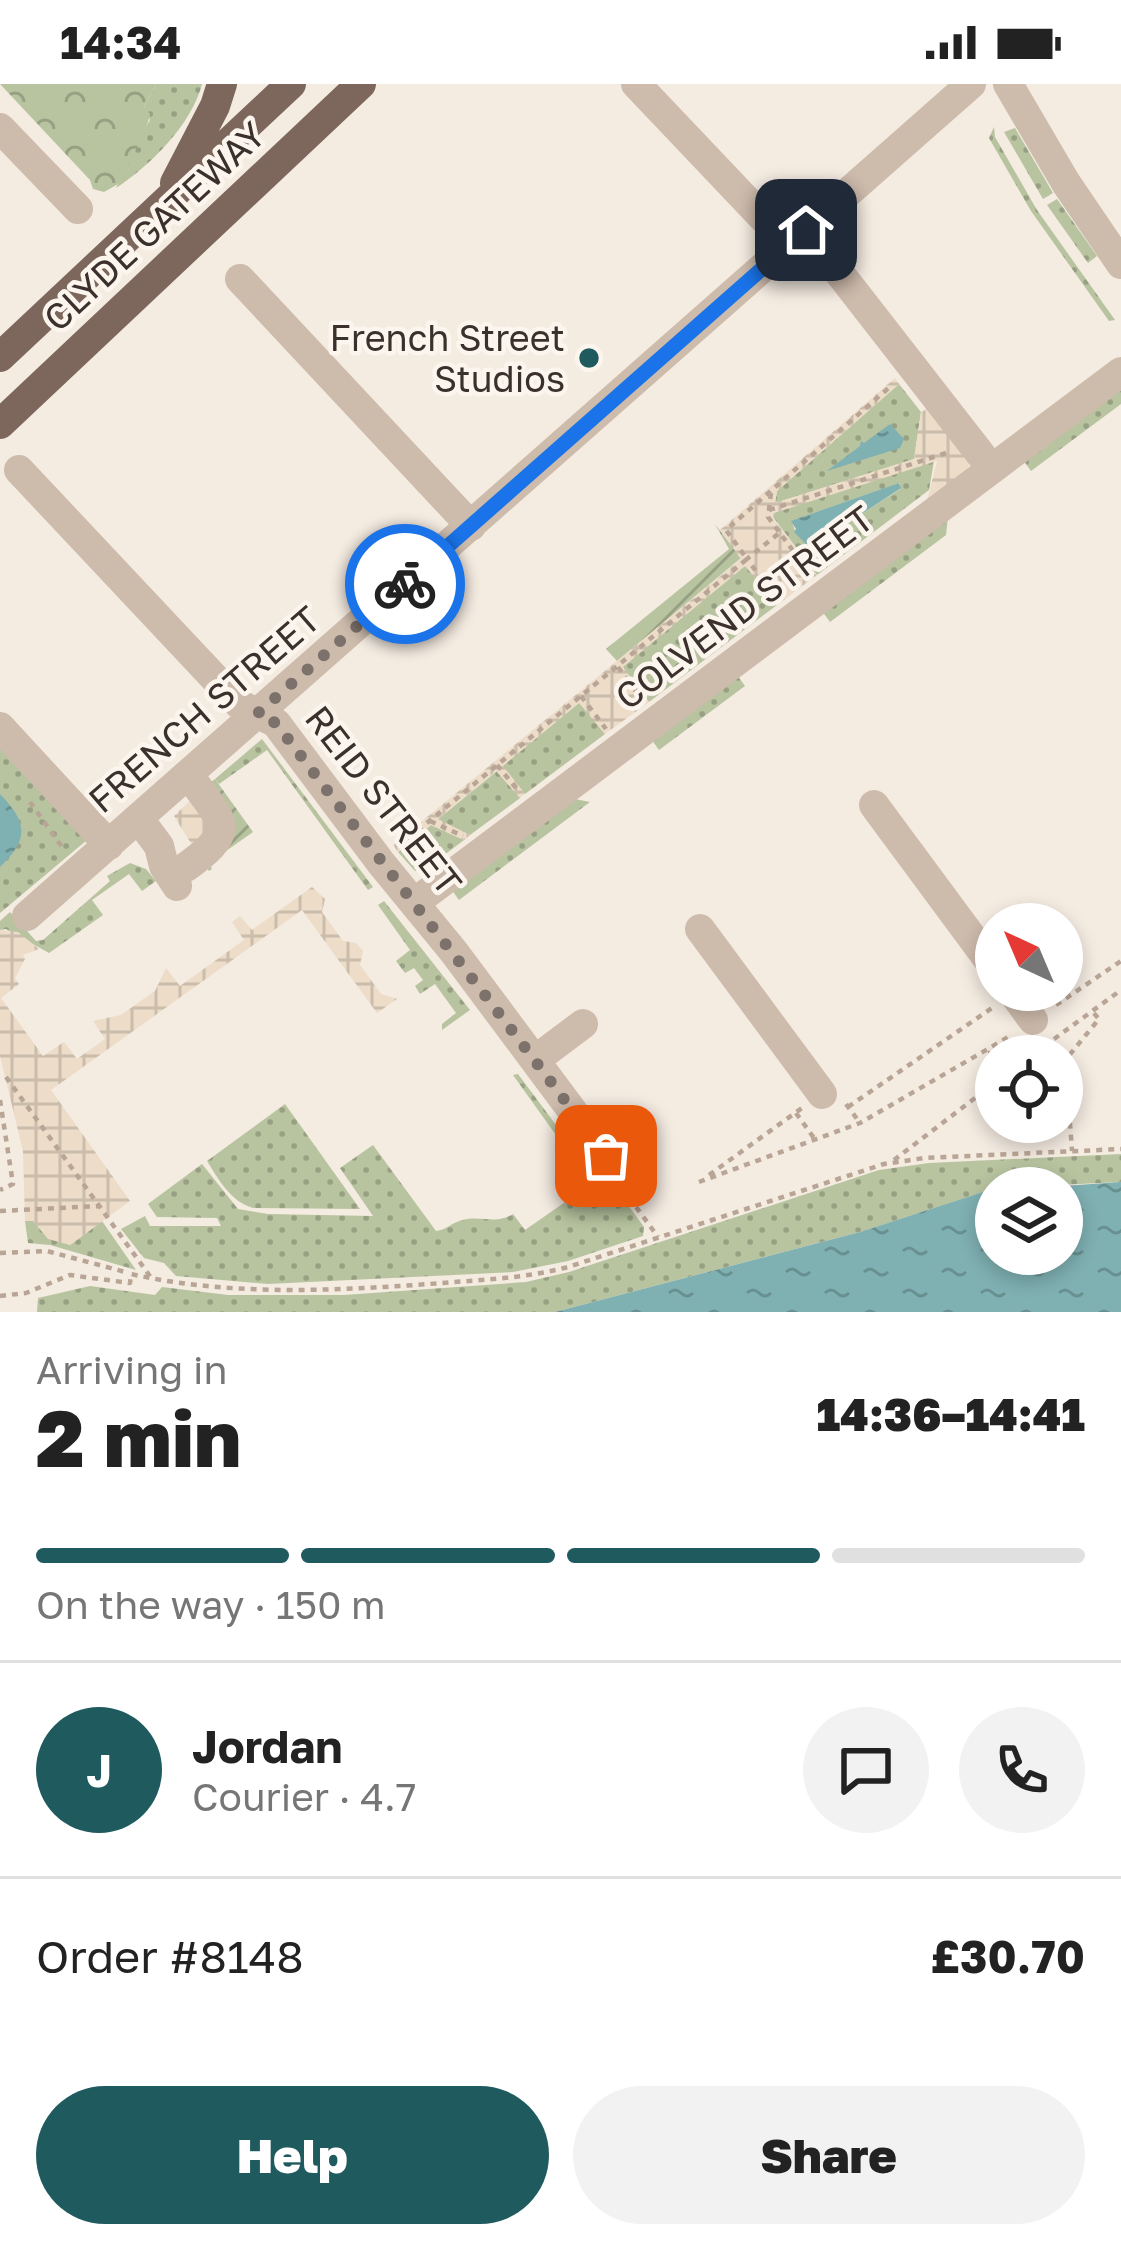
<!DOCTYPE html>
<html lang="en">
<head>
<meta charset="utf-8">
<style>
  body { margin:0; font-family:"Golos Text",sans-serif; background:#f2f2f2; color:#222; height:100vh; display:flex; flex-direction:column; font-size:45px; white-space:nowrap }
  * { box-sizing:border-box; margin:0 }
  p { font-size:39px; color:#767676 }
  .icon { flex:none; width:66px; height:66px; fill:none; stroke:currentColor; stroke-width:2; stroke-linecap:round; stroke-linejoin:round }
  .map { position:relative; height:1228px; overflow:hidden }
  .panel { display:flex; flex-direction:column; background:#fff; flex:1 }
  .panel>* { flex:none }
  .needle { width:78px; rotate:316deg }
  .buttons { position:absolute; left:975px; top:819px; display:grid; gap:24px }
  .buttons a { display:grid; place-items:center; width:108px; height:108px; border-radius:50%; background:#fff; box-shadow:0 6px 18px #0003; font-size:60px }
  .pin { position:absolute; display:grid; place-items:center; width:102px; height:102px; color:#fff; margin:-51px; border-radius:24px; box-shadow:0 6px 18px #0006 }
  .courier { position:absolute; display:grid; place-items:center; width:120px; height:120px; margin:-60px; border:9px solid #1a73e8; border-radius:50%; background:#fff; color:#222; box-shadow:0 3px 15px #0007 }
  .headline em { font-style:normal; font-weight:800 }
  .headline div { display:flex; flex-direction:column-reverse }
  .headline { display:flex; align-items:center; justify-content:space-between; height:204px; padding:0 36px }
  h1 { font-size:78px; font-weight:800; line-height:90px }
  .bar { display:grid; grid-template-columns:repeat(4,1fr); gap:18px 12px; align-content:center; height:144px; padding:0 36px }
  .bar i { height:15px; border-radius:9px; background:#e0e0e0 }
  .bar .current { background:#1f5a5e }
  .bar p { grid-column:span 4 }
  .line { display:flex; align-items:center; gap:30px; padding:0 36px; border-top:3px solid #e0e0e0 }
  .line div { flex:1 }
  .round { display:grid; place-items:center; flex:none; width:126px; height:126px; border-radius:63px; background:#f2f2f2 }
  .action { display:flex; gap:24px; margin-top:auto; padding:24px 36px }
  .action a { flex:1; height:138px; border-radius:72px; background:#1f5a5e; color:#fff; font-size:48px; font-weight:800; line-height:138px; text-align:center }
  .action a+a { background:#f2f2f2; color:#222 }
  .status { display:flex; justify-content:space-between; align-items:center; height:84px; padding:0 60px; background:#fff; direction:ltr }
  .status svg { height:33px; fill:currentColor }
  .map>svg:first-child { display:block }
</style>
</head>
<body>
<div class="status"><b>14:34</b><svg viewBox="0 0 49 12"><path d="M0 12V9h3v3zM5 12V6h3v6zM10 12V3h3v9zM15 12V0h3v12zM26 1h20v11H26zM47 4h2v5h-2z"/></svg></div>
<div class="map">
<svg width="1121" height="1228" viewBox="0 0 1121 1228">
  <defs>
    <pattern id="grass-dots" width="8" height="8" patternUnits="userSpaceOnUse" patternTransform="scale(3)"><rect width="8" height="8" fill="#b8c4a0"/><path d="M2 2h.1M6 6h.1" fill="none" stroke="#97a083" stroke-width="1.8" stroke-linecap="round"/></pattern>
    <pattern id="forest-crowns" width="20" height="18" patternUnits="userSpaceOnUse" patternTransform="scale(3)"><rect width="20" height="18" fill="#b8c4a0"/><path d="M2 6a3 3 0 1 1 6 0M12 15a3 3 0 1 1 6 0" fill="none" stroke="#97a083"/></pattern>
    <pattern id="garden-furrows" width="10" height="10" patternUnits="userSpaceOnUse" patternTransform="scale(3)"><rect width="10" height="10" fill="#b8c4a0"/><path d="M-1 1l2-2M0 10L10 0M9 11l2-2" fill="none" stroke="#97a083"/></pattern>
    <pattern id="plaza-grid" width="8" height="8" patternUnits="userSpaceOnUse" patternTransform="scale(3)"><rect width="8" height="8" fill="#ecdcc8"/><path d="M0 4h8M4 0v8" fill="none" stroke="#cbbdac"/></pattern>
    <pattern id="water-ripples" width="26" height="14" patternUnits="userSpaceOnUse" patternTransform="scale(3)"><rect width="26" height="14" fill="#7fb0b2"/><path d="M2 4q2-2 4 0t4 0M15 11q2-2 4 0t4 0" fill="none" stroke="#699091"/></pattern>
  </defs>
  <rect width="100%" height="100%" fill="#f4ebe1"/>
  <!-- grass -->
  <path fill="url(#grass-dots)" fill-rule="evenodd" d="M156 0H202C192 40 150 82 116 104L132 65 150 36 144 23Z
    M994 43 995 53 1037 126 1115 236 1109 237 1031 127 989 54Z
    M1015 44 1053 109 1043 115 1004 48Z
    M1057 115 1097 172 1088 179 1047 121Z
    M899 300 921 328 914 375 775 419 777 407Z
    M1121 303V320L1031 387 1023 376Z
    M934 377 929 406 817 491 773 433V429ZM900 399V405L811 463 795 447 792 437Z
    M948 433 946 451 830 538 822 527Z
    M746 481 777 521 649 618 622 583Z
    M737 591 745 602 659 666 651 655Z
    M580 618 605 650 525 710 502 682Z
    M262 655 373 803 368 806 267 666 219 700 215 695Z
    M0 661 87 756 0 829Z
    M497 687 520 714 470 751 437 736Z
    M575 715 590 718 459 816 451 805Z
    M431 741 464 756 426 785 415 787 398 768Z
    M130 779 146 785 156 797 142 807 129 790 92 816 103 831 49 869 6 845 0 846V837L10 828 36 857 43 856 110 797 107 792Z
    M384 817 470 926 442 946V940L456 929 435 900 420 910 415 902 423 896 414 884 405 889 396 877 410 866 378 821Z
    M518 990 603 1104 612 1099 644 1143 643 1152 568 1177 513 1188 268 1200 176 1192 164 1179 144 1174 121 1145 145 1132 150 1142H221L217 1134 157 1133 148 1120 202 1080 238 1125 268 1130 373 1132 340 1084 373 1061 436 1147C447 1146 452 1138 463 1136 481 1131 497 1141 513 1130L525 1146 591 1100 513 991Z
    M285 1020 360 1125 253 1124C230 1117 219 1096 207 1077Z
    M1121 1070V1098L996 1104 860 1148 555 1228H37L38 1214 90 1202 155 1211 162 1203 228 1211H344L526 1198 569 1188 879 1086 929 1079Z
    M25 1137H33L70 1161 102 1137 136 1186 50 1161 28 1159Z"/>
  <!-- forest -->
  <path fill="url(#forest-crowns)" d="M0 0H156L144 23 150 30C146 52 128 76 120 99L104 108 93 105 90 96Z"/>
  <!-- garden -->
  <path fill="url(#garden-furrows)" d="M715 440 741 474 617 577 606 565 729 465Z
    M215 695 253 748 209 779 212 785 209 787 204 780 206 702Z"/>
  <!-- plaza -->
  <path fill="url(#plaza-grid)" d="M895 294 899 300 777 407 775 419 914 375 921 328 931 323 970 377 967 390 926 421 937 377 774 429 773 434 817 491 777 521 745 482 623 583 649 618 605 650 579 619 503 682 525 710 520 714 496 687 438 735 470 751 464 756 431 741 398 768 393 761 741 475 720 446Z
    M206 702 204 780 174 732Z
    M312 803 325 815 322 828 343 857 356 859 363 867 360 881 381 910 397 915 377 929 302 826 51 1006 130 1117 70 1161 48 1155 33 1137H25L23 1067 0 972V846L18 848 39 865 23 871 25 875 15 894 19 900 1 914 43 972 64 958 77 975 105 955 93 937 121 931 155 907 166 884 180 902 244 856 232 838 240 832 252 846Z"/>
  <!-- water -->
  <path fill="url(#water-ripples)" d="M890 340 904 355 900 364 827 387 860 362 861 357 864 359Z
    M899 399 901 404 810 464 794 448 796 445 791 437Z
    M0 710C28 739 29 755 0 783Z
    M1121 1098V1228H555L860 1148 983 1108 996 1107V1170H1062V1104H1033Z"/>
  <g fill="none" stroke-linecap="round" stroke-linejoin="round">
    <!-- path -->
    <path stroke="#b9a596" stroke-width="4.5" stroke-dasharray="6 6" stroke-linecap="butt" d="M771 409 768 433 811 491
      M769 426 946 369
      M778 450 747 475 778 516
      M618 583 643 617
      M581 612 606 645
      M497 681 520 709
      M30 718 62 763
      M430 737 463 752
      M399 762 747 475 726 446 892 301
      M1056 921 1121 877
      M1054 955 1121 906
      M988 969 1030 972
      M1030 972 1044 961
      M1062 980 1099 935 1092 927
      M6 993 152 1195
      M1062 1005 1068 1012 1072 1067
      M0 1016 13 1100 0 1106
      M846 1020 860 1039
      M848 1023 992 924
      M796 1029 814 1054
      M894 1076 996 998
      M709 1091 802 1024
      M615 1094 658 1153
      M699 1098 860 1039 1012 951
      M0 1127 99 1122
      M0 1169 47 1167 129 1189
      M0 1212 26 1209 70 1191 130 1199 131 1190C229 1212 329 1207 429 1200 476 1196 523 1195 568 1183L884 1080 924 1074 1121 1065"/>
    <!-- minor -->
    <path stroke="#cdbbac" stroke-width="30" d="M636 0 789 161
      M1008 0 1066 99 1121 180
      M0 44 78 125
      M806 146 992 385
      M240 195 471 442
      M19 386 239 620 276 639 381 779 454 868 606 1072
      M0 643 109 761
      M874 721 996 886
      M139 735 159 762 164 782 177 802
      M186 783C240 744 222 739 189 691
      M414 819 1121 288
      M27 832 971 0
      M700 845 822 1010
      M1011 906 1033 936
      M535 976 583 940"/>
    <!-- major -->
    <path stroke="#7d675c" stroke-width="30" d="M175 99 215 22 222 0
      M0 273 291 0
      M0 340 361 0"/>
  </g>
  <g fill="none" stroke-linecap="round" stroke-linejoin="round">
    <!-- done -->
    <path stroke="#7c716b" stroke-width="12" stroke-dasharray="0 21.6" d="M405 500 257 630 276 639C385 784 499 926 606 1072"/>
    <!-- route -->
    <path stroke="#1a73e8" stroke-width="15" d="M405 500 806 146"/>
  </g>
  <!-- markers -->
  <circle fill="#1f5a5e" stroke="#fbf5ee" stroke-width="4.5" cx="589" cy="274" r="12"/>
  <g text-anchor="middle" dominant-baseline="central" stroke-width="9" stroke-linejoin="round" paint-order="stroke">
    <!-- street labels -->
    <g font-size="36" fill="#3b302b" stroke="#fbf5ee">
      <text transform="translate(154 142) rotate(-43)">CLYDE GATEWAY</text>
      <text transform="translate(744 523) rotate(-37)">COLVEND STREET</text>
      <text transform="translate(204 625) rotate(-41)">FRENCH STREET</text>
      <text transform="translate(384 716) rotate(52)">REID STREET</text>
    </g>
    <!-- poi labels -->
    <g font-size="36" fill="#3b302b" stroke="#fbf5ee" text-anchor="end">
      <text x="565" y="253">French Street<tspan x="565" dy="41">Studios</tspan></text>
    </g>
  </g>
</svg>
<div class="buttons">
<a><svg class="needle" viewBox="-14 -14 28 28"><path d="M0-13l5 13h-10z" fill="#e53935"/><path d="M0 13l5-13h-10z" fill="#767676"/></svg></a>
<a><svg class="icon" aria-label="locate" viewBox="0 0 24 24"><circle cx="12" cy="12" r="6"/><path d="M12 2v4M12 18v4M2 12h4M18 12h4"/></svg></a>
<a><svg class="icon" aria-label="layers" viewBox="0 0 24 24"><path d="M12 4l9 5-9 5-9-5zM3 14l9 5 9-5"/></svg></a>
</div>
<div class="pin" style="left:606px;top:1072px;background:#ea580c"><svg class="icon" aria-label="bag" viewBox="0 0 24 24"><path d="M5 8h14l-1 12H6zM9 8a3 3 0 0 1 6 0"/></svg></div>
<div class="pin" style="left:806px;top:146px;background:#1f2937"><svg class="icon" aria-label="home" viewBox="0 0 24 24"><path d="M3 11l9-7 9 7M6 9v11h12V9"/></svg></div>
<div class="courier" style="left:405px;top:500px"><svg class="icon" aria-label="bike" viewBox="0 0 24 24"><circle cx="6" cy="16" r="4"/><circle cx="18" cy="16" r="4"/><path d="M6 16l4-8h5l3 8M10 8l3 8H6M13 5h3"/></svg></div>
</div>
<section class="panel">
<div class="headline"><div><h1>2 min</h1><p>Arriving in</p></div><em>14:36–14:41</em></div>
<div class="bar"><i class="current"></i><i class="current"></i><i class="current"></i><i></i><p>On the way · 150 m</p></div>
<div class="line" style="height:216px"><b class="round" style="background:#1f5a5e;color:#fff">J</b><div><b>Jordan</b><p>Courier · 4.7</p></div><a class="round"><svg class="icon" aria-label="chat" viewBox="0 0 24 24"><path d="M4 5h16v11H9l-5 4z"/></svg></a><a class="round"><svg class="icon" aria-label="phone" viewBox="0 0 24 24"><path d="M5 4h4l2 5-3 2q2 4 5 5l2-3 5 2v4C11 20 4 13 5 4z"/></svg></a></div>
<div class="line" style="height:156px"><div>Order #8148</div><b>£30.70</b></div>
<div class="action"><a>Help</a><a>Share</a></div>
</section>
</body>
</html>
